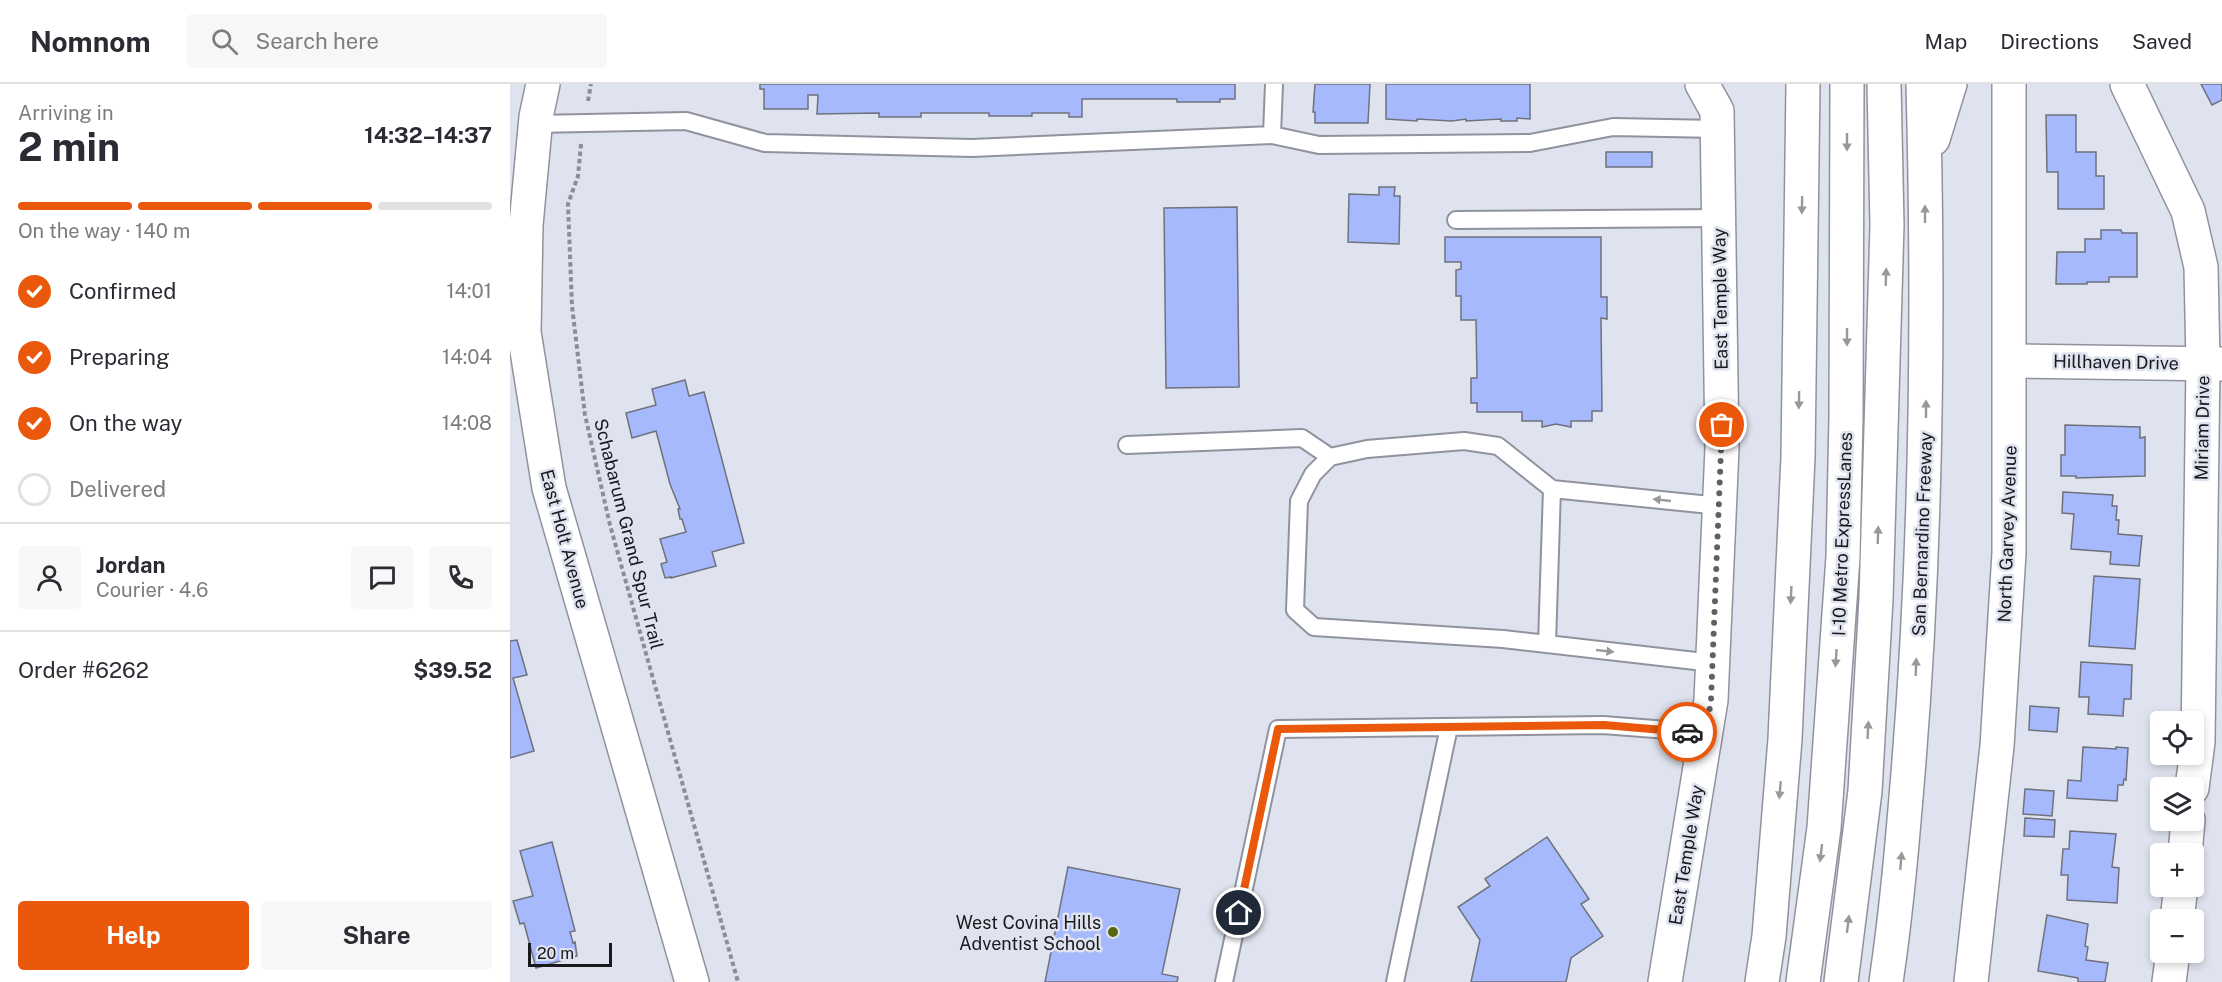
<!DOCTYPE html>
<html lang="en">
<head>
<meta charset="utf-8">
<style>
  body { margin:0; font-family:"Public Sans",sans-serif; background:#f7f7f7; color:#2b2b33; height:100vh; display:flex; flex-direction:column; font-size:22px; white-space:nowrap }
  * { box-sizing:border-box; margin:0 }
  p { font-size:20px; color:#7c7c81 }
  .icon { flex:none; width:33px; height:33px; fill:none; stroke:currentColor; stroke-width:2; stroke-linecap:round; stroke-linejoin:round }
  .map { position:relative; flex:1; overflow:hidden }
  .drawer { display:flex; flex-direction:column; background:#fff; width:510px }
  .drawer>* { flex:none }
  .controls { position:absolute; left:1640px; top:627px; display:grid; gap:12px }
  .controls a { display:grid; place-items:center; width:54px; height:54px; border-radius:6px; background:#fff; box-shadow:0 3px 9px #0003; font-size:30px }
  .scale { position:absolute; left:18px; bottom:15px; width:84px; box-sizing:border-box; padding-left:6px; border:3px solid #17191d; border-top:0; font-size:16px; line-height:21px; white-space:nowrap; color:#17191d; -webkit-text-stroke:4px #dfe3ef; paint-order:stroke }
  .pin { position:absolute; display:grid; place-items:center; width:51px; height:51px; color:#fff; margin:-26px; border:3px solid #fff; border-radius:50%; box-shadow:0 2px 6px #0007 }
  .courier { position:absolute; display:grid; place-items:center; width:60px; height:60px; margin:-30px; border:4px solid #ea580c; border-radius:50%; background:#fff; color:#222; box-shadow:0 2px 8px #0007 }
  .overview em { font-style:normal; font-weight:700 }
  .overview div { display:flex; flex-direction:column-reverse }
  .overview { display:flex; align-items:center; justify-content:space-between; height:102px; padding:0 18px }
  h1 { font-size:39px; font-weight:700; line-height:45px }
  .bar { display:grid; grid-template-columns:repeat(4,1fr); gap:9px 6px; align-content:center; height:72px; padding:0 18px }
  .bar i { height:8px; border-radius:4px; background:#e1e1e2 }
  .bar .active { background:#ea580c }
  .bar p { grid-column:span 4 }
  .line { display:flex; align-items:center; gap:15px; padding:0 18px; border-top:2px solid #e1e1e2 }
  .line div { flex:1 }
  .round { display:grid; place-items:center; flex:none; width:63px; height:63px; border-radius:6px; background:#f7f7f7 }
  ol { padding:0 18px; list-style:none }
  li { display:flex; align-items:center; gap:18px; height:66px }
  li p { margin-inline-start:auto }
  li .icon { padding:6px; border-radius:50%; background:#ea580c; color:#fff; stroke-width:4 }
  li:last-child { color:#7c7c81 }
  li i { width:33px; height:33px; border:3px solid #e1e1e2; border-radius:50% }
  .button { display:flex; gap:12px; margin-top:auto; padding:12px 18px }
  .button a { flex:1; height:69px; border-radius:6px; background:#ea580c; color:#fff; font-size:24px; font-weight:700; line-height:69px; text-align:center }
  .button a+a { background:#f7f7f7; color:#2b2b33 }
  header { display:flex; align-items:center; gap:36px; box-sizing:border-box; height:84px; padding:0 30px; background:#fff; border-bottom:2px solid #e1e1e2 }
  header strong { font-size:28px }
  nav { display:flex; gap:33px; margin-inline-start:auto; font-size:21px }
  .search { width:420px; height:54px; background:#f7f7f7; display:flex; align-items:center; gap:15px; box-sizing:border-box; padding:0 21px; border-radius:6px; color:#7c7c81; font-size:22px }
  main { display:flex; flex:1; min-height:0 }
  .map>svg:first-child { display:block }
</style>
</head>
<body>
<header>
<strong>Nomnom</strong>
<div class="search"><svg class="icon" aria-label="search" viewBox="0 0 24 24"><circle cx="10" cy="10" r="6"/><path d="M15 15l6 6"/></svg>Search here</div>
<nav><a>Map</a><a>Directions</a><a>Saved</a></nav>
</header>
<main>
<section class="drawer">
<div class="overview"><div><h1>2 min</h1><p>Arriving in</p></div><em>14:32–14:37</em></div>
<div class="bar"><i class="active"></i><i class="active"></i><i class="active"></i><i></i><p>On the way · 140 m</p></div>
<ol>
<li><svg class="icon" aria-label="check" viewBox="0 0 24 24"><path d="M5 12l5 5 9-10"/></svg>Confirmed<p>14:01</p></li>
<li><svg class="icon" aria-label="check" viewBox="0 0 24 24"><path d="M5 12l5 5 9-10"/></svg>Preparing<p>14:04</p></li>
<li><svg class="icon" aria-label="check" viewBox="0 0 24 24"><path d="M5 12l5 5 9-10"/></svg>On the way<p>14:08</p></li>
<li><i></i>Delivered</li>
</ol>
<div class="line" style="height:108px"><a class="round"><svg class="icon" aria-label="person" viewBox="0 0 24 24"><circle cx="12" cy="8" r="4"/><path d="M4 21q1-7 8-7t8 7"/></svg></a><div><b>Jordan</b><p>Courier · 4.6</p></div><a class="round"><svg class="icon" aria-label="chat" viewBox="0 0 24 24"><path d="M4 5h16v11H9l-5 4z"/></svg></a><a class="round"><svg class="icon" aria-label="phone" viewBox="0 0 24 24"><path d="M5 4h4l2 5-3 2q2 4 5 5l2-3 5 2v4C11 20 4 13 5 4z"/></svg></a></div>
<div class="line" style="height:78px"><div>Order #6262</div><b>$39.52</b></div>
<div class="button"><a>Help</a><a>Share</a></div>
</section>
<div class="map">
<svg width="1712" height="898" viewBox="0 0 1712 898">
  <rect width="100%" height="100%" fill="#dfe3ef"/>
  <!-- building -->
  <path fill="#a6b9fd" stroke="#6f727c" stroke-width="1.5" d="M250 0H725V15H710V18H667V15H572V33H559V29H522V32H479V29H411V33H369V29L307 30 308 11H298V25H254V5H250Z
    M805 0H860L858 39H805V28H803Z
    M876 0H1020V35L1007 34V37H991V35L956 37V35L942 37 907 35V37L876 35Z
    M1691 0H1712V16L1702 21Z
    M1536 31H1566V68H1586V92H1594V125H1548V88H1537Z
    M1096 68H1142V83H1096Z
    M869 103H885L884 112H890L889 160 838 158 839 110 869 111Z
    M727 123 729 303 656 304 654 124Z
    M1591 146H1611L1612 149H1627V193H1599V198H1577V200H1546L1547 168H1575V155H1591Z
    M935 153H1091V213H1097V235L1091 234 1092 327H1082V337H1061V343L1046 340 1032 343V337H1012V328H967V319H961V294H967L966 236H951V212H946V186L951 185V178H935Z
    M175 296 179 312 194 308 234 459 202 468 206 482 161 494V493L155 494 151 480 157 478 150 455 176 448 172 435H170L168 425H170L160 400 146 347 122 354 116 329 146 321 142 305Z
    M1555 341 1630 343V354L1635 353V392L1566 394V392H1551V371H1555Z
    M1553 408 1603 411 1602 422H1607L1606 436H1609L1608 450 1632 452 1629 482 1600 480 1601 468 1561 465 1564 430 1552 429Z
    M1584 492 1630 495 1625 565 1579 562Z
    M7 556 17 591 3 594 24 667 0 674V557Z
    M1571 578 1622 581 1621 615H1614L1613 632 1578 630 1579 613H1569Z
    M1520 622 1549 624 1547 648 1519 646Z
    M1573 663 1606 665V663L1618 664 1616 696 1614 695 1613 701H1608L1607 717 1557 714 1558 696 1571 697Z
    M1515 705 1544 707 1542 732 1513 730Z
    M1515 734 1545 736 1544 753 1514 752Z
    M1560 747 1606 750 1602 783 1609 784 1607 819 1557 816 1558 791H1551L1553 765H1559Z
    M1037 753 1079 815 1071 820 1093 852 1061 874 1056 898H961L970 856 948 823 980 802 975 795Z
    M42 758 65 847 60 848 63 859 65 858 67 872 26 884 14 839 10 840 3 817 23 812 10 767Z
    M558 783 670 805 652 890 668 893 667 898H535Z
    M1537 831 1578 840 1575 862 1578 863 1576 876 1598 879 1595 898H1568V894L1528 887Z"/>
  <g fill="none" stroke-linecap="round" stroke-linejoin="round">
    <defs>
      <path id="service" d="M26 40 176 37 255 59 462 64 762 51 809 61 1020 59 1103 43 1208 45
        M762 51 764 0
        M946 136 1209 134
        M617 361 792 354 820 373
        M1037 560 1042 405
        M1203 579 993 555 804 543 785 526 789 417 803 390 820 373 857 365 954 357 988 362 1042 405 1210 422
        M714 898 768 645 1093 641 1196 649
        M885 898 939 643"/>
      <path id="minor" d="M1617 0 1678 127 1691 183 1693 280 1688 658 1682 704
        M1500 277 1712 280
        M1675 770 1678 736
        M1667 836 1671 802
        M1659 898 1663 868"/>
      <path id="tertiary" d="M33 0 26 33 16 141 14 248 39 404 182 898
        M1155 898 1201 616 1212 364 1207 27 1192 0
        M1461 898 1487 662 1499 469V0"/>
      <path id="motorway" d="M1423 55 1440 0
        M1252 898 1259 852 1275 655 1288 373 1293 0
        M1293 898 1314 744 1333 473 1336 333 1337 0
        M1331 898 1355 707 1366 515 1377 141 1374 0
        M1376 898C1387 824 1393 751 1399 677 1417 452 1419 226 1413 0"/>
    </defs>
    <!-- service casing -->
    <use href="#service" stroke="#90939e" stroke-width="20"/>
    <!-- minor casing -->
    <use href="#minor" stroke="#90939e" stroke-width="36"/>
    <!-- tertiary casing -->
    <use href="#tertiary" stroke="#90939e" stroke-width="36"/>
    <!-- motorway casing -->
    <use href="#motorway" stroke="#90939e" stroke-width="36"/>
    <!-- path -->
    <path stroke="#8b8e97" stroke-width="4" stroke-dasharray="4.5 3" stroke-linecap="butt" d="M78 17 81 0
      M71 60 68 92 58 120 62 222 75 331 100 441 228 898"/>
    <!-- service -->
    <use href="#service" stroke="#fff" stroke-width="16"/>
    <!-- minor -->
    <use href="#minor" stroke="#fff" stroke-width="33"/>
    <!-- tertiary -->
    <use href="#tertiary" stroke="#fff" stroke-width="33"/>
    <!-- motorway -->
    <use href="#motorway" stroke="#fff" stroke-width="33"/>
  </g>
  <!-- one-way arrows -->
  <defs><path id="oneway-solid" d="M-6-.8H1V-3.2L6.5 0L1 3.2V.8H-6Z" transform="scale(1.5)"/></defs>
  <g fill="#979899">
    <use href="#oneway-solid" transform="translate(1337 58) rotate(90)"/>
    <use href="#oneway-solid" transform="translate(1292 121) rotate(91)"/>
    <use href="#oneway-solid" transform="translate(1415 130) rotate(-90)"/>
    <use href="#oneway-solid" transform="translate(1376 193) rotate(-88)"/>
    <use href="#oneway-solid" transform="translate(1337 253) rotate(90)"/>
    <use href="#oneway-solid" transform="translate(1289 316) rotate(91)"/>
    <use href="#oneway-solid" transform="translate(1416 325) rotate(-90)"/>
    <use href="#oneway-solid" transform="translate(1152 416) rotate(-174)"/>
    <use href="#oneway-solid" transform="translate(1368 451) rotate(-88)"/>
    <use href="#oneway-solid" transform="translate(1281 511) rotate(93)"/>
    <use href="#oneway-solid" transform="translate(1095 567) rotate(6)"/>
    <use href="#oneway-solid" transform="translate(1326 574) rotate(94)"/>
    <use href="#oneway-solid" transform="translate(1406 583) rotate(-88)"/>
    <use href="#oneway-solid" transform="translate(1358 646) rotate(-87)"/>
    <use href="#oneway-solid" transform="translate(1270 706) rotate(95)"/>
    <use href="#oneway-solid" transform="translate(1311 769) rotate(97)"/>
    <use href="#oneway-solid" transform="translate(1391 777) rotate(-85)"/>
    <use href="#oneway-solid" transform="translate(1338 840) rotate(-83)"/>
  </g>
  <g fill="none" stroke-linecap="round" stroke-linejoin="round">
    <!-- done -->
    <path stroke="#5d6066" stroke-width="6" stroke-dasharray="0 10.8" d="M1177 648 1196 649 1201 616 1212 341"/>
    <!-- route -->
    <path stroke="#ea580c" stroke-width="8" d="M729 829 768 645 1094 641 1177 648"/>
  </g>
  <!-- markers -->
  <circle fill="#536712" stroke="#dfe3ef" stroke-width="2" cx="603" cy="848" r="6"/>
  <g text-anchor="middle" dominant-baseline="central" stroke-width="5" stroke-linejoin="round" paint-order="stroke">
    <!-- street labels -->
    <g font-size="18" fill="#17191d" stroke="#dfe3ef">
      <text transform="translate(1210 215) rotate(-91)">East Temple Way</text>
      <text transform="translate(1606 278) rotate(1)">Hillhaven Drive</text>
      <text transform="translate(1692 344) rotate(-89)">Miriam Drive</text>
      <text transform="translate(119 450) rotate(76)">Schabarum Grand Spur Trail</text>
      <text transform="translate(1332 450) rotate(-88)">I-10 Metro ExpressLanes</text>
      <text transform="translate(1412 450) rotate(-88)">San Bernardino Freeway</text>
      <text transform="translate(1497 450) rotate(-88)">North Garvey Avenue</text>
      <text transform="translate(55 455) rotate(75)">East Holt Avenue</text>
      <text transform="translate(1176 771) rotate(-81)">East Temple Way</text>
    </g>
    <!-- poi labels -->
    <g font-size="18" fill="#17191d" stroke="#dfe3ef" text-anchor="end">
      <text x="591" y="838">West Covina Hills<tspan x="591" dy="21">Adventist School</tspan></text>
    </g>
  </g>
</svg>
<div class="controls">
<a><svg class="icon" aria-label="locate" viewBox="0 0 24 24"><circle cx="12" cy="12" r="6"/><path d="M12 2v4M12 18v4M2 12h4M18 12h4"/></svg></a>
<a><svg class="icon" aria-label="layers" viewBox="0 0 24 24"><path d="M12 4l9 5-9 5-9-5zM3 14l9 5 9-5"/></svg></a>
<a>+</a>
<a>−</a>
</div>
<div class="scale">20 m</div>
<div class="pin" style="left:1212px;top:341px;background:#ea580c"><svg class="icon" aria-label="bag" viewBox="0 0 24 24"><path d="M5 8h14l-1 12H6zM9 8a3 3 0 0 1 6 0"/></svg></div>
<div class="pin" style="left:729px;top:829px;background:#1f2937"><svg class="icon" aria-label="home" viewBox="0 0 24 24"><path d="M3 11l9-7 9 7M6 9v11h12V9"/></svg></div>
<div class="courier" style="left:1177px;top:648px"><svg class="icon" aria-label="car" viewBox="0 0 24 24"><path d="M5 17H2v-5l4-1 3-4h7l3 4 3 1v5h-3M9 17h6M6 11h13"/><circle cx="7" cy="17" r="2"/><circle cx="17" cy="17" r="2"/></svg></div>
</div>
</main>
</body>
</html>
